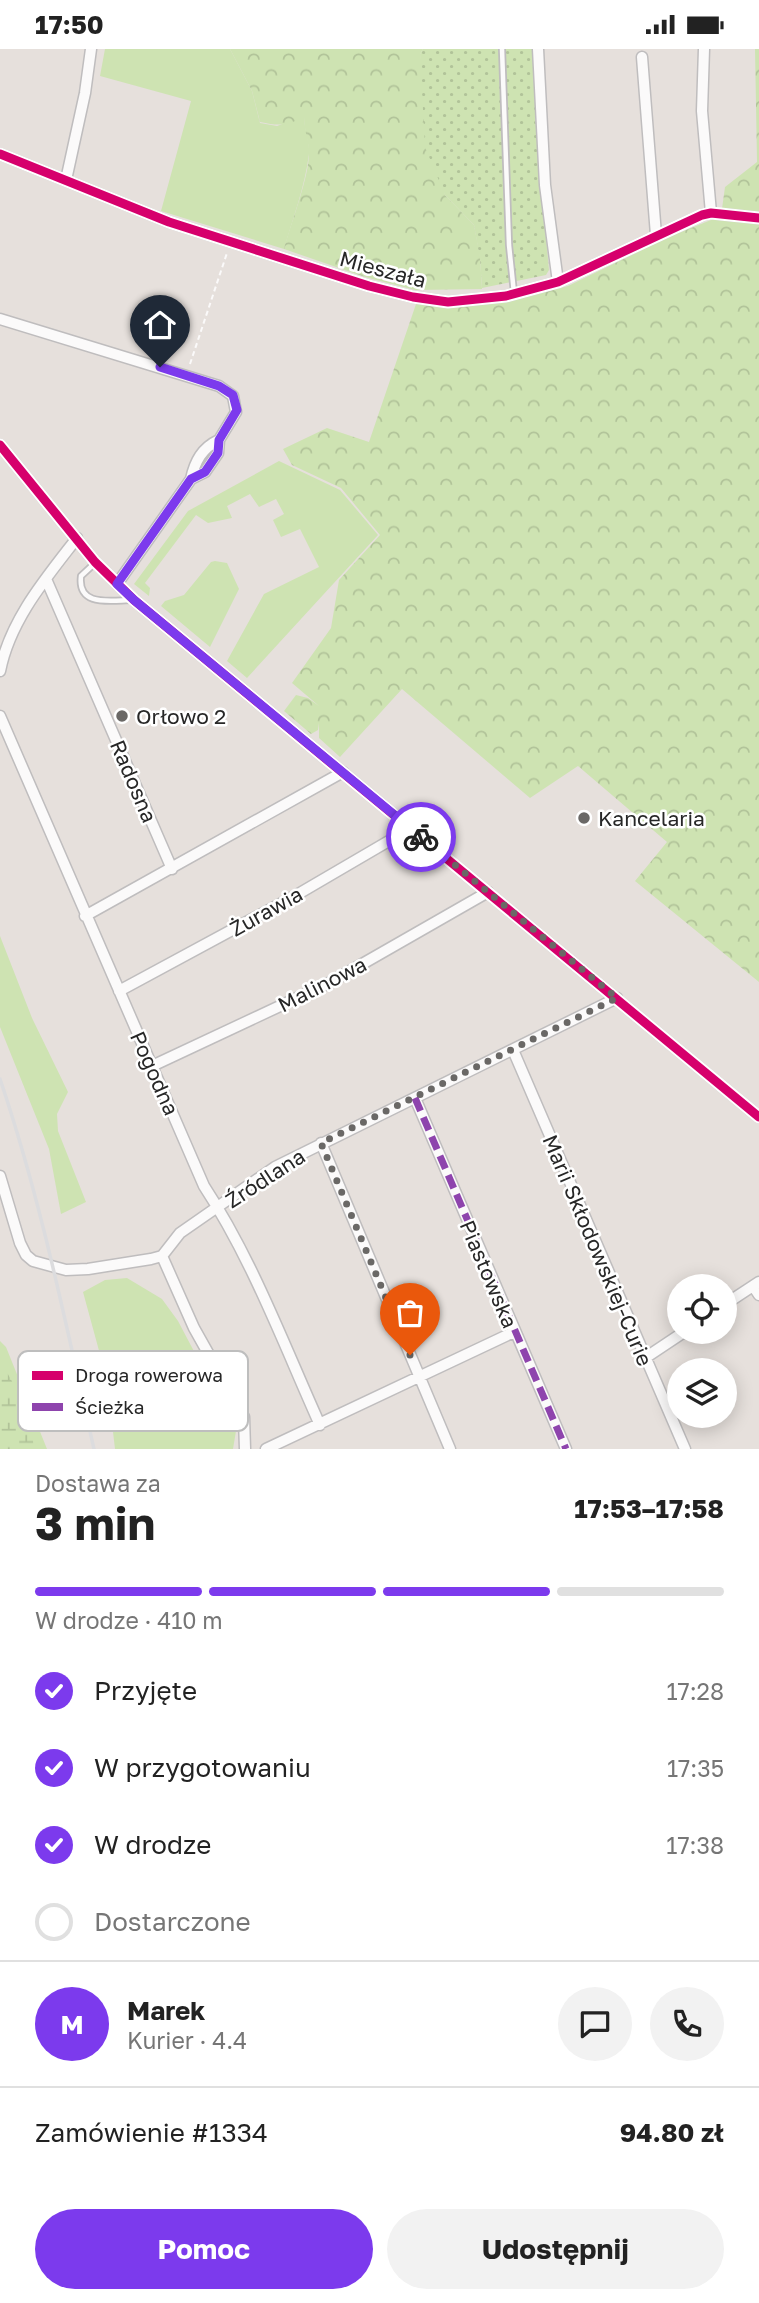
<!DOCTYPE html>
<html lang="pl">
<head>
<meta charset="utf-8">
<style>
  body { margin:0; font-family:"Golos Text",sans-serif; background:#f2f2f2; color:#222; height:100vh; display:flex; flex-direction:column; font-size:26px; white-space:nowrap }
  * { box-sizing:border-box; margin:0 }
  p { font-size:23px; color:#767676 }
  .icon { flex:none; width:38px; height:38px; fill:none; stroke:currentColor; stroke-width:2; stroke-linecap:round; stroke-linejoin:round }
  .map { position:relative; height:1400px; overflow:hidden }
  .details { display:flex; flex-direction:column; background:#fff; flex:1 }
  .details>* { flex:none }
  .controls { position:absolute; left:667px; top:1225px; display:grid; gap:14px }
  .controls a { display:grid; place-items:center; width:70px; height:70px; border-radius:50%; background:#fff; box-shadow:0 4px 18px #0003; font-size:35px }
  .pin { position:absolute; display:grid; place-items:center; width:60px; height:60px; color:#fff; margin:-72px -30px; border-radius:50% 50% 50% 0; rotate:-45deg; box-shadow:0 0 7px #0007 }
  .pin .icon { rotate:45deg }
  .courier { position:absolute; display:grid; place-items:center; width:70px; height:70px; margin:-35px; border:5px solid #7c3aed; border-radius:50%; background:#fff; color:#222; box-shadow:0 2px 9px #0007 }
  .headline em { font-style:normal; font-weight:700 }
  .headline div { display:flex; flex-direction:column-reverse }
  .headline { display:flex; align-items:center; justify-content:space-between; height:119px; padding:0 35px }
  h1 { font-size:46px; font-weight:700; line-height:52px }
  .bar { display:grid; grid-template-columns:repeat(4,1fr); gap:10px 7px; align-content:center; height:84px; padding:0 35px }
  .bar i { height:9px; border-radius:5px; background:#e0e0e0 }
  .bar .current { background:#7c3aed }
  .bar p { grid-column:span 4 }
  .line { display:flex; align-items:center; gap:18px; padding:0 35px; border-top:2px solid #e0e0e0 }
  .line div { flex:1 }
  .round { display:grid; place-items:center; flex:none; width:74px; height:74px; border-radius:37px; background:#f2f2f2 }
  ol { padding:0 35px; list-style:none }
  li { display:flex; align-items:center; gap:21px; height:77px }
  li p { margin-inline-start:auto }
  li .icon { padding:7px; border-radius:50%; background:#7c3aed; color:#fff; stroke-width:4 }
  li:last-child { color:#767676 }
  li i { width:38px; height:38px; border:4px solid #e0e0e0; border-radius:50% }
  .primary-button { display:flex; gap:14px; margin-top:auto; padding:14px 35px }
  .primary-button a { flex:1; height:80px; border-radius:42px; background:#7c3aed; color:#fff; font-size:28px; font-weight:700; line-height:80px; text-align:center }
  .primary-button a+a { background:#f2f2f2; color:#222 }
  .status { display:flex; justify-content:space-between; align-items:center; height:49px; padding:0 35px; background:#fff; direction:ltr }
  .status svg { height:19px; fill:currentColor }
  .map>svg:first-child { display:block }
</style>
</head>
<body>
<div class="status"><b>17:50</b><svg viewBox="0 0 49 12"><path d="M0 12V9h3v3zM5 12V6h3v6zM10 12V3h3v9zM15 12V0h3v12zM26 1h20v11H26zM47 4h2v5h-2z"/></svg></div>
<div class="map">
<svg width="759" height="1400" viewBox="0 0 759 1400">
  <defs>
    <pattern id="forest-crowns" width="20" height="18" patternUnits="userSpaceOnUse" patternTransform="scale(1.75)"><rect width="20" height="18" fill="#cee3b2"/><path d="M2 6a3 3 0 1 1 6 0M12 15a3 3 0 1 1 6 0" fill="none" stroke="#b1c399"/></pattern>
    <pattern id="wetland-marsh" width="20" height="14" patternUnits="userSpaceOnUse" patternTransform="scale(1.75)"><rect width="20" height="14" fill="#cee3b2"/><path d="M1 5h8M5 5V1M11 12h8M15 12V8" fill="none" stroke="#b1c399"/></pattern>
    <pattern id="garden-dots" width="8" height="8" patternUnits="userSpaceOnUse" patternTransform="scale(1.75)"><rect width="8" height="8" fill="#cee3b2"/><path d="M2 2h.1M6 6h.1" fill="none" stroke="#b1c399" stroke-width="1.8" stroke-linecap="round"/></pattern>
  </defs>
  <rect width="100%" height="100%" fill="#e6e0dc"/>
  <!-- grass -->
  <path fill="#cee3b2" d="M105 0H230L252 42 260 74 277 77 304 67C304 80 310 92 309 105 305 137 293 169 284 200L161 162 191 52 100 27Z
    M279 412 340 441 378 486 247 629 227 612 264 545 319 518 300 480 281 488 273 471 284 465 276 450 259 458 250 445 227 457 232 469 208 474 196 466 145 534 150 539 149 547 134 535 188 462Z
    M215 512 227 514 239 540 210 598 161 557 165 552 184 546 211 513Z
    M0 887 32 969 68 1043 57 1065 58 1082 86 1153 61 1165 49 1100 0 978Z
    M127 1229 162 1250 178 1272 236 1382 233 1400H115L107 1331 83 1243 105 1231Z
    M0 1292 6 1298 47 1400H0Z"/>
  <!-- forest -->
  <path fill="url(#forest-crowns)" d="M230 0H423L420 5 445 146 474 176 480 207 482 240 415 241 365 228 284 200C291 173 310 127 309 101 308 90 304 80 304 68 286 77 279 77 260 73L252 42Z
    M755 0H759V933L635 832 667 793 578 717 530 749 402 640 340 708 319 689V674L318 681 311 685 284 662 296 646 308 649 319 657 292 634 331 579 339 531 380 486 341 439 292 416 283 400 327 379 369 393 416 255 457 256 513 251 568 237 671 187 721 167 725 138 757 113Z"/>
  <!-- wetland -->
  <path fill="url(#wetland-marsh)" d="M0 1311 24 1354 35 1400H0Z"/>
  <!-- garden -->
  <path fill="url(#garden-dots)" d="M423 0H535V67L549 221 546 226 482 239 480 210 474 176 445 146 425 98 420 5Z"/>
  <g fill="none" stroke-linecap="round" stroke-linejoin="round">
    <defs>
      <path id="service" d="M502 0 509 196 514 244
        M95 514 81 527C77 559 112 551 133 551"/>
      <path id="minor" d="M538 0 545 136 558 233
        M704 0 702 62 711 164
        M642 8 656 186
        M0 105 169 173 369 237 413 248 448 253 506 247 558 233 702 166 711 164 759 169
        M66 131 85 44 91 0
        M0 270 219 337 233 347 236 363 219 391 218 404 205 423 191 430
        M0 396 95 513 134 551 759 1068
        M46 530 172 820
        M117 535 191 430C195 412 202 399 219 391
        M0 622C10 571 46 529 77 489
        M0 667 204 1137C252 1210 284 1296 320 1376
        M85 867 343 723
        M119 942 293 848 411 779
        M513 1001 685 1400
        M152 1017 329 934 488 843
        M415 1049 566 1400
        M321 1094 450 1400
        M0 1127 20 1194 26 1206 33 1212 66 1221 88 1220 151 1210 162 1207 180 1184 275 1118 617 949
        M162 1207 194 1279 244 1368 245 1400
        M753 1237 759 1246
        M724 1256 759 1233
        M645 1309 684 1283
        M266 1400 514 1283"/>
    </defs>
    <!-- service casing -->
    <use href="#service" stroke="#bfbdbe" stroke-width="8"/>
    <!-- minor casing -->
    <use href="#minor" stroke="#bfbdbe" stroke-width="13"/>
    <!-- path -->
    <path stroke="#fbfafa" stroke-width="2" stroke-dasharray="5 3.5" stroke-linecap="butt" d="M190 315 227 204"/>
    <!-- service -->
    <use href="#service" stroke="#fbfafa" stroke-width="4.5"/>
    <!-- minor -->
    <use href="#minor" stroke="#fbfafa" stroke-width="10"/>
    <!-- rail -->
    <path stroke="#dcdcde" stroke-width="3.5" d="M0 1030C41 1151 66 1276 94 1400"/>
    <!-- quiet -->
    <path stroke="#8e44ad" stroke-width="7" stroke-dasharray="14 7" stroke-linecap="butt" d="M415 1049 566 1400"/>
    <defs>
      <path id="cycleway" d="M0 105 169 173 369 237 413 248 448 253 506 247 558 233 702 166 711 164 759 169
        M0 396 95 513 134 551 759 1068"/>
    </defs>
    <!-- cycleway casing -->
    <use href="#cycleway" stroke="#fff" stroke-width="13"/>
    <!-- cycleway -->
    <use href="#cycleway" stroke="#d6006c" stroke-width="9"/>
  </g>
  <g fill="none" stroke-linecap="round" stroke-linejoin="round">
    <!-- done -->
    <path stroke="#6a6866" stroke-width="7" stroke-dasharray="0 12.6" d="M410 1306 321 1094 617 949 421 788"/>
    <!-- route -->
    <path stroke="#7c3aed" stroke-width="9" d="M160 318 219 337 233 346 237 361 219 391 218 404 205 423 191 430 117 535 134 551 421 788"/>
  </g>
  <!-- markers -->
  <g fill="#6a6866" stroke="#fff" stroke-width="2.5">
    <circle cx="122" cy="667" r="7"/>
    <circle cx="584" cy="769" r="7"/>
  </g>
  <g text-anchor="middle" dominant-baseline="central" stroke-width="5" stroke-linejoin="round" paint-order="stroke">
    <!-- street labels -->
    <g font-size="21" fill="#272727" stroke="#fff">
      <text transform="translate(383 220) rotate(15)">Mieszała</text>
      <text transform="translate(134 732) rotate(67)">Radosna</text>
      <text transform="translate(266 862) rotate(-29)">Żurawia</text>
      <text transform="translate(322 935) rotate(-27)">Malinowa</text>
      <text transform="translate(155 1024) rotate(66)">Pogodna</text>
      <text transform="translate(265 1129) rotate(-33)">Źródlana</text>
      <text transform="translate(598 1201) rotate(67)">Marii Skłodowskiej-Curie</text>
      <text transform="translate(489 1225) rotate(67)">Piastowska</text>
    </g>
    <!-- poi labels -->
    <g font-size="21" fill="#272727" stroke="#fff" text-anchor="start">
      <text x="136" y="667">Orłowo 2</text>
      <text x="598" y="769">Kancelaria</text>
    </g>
  </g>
  <!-- legend -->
  <rect x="18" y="1302" width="230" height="80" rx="10" fill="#fff" stroke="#bebebe" stroke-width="2"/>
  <rect x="32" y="1322" width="31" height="9" fill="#d6006c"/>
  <rect x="32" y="1354" width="31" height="8" fill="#8e44ad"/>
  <g font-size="19" fill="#272727">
    <text x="75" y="1333">Droga rowerowa</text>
    <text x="75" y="1365">Ścieżka</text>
  </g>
</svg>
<div class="controls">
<a><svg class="icon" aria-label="locate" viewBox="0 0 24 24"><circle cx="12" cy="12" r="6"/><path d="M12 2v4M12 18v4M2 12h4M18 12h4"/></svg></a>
<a><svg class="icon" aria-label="layers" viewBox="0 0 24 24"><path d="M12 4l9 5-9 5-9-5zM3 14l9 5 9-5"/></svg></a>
</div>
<div class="pin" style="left:410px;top:1306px;background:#ea580c"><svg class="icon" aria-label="bag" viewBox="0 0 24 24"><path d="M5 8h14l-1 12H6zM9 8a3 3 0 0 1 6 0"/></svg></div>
<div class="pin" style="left:160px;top:318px;background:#1f2937"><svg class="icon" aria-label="home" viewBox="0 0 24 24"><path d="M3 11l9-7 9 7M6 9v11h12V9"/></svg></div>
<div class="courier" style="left:421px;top:788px"><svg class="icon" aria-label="bike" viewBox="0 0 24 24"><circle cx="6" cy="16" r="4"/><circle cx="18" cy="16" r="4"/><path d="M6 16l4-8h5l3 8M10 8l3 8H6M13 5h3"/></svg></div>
</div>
<section class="details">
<div class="headline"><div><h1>3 min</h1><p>Dostawa za</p></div><em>17:53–17:58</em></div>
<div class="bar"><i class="current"></i><i class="current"></i><i class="current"></i><i></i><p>W drodze · 410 m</p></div>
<ol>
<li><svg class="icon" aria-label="check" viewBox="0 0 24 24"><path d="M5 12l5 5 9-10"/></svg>Przyjęte<p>17:28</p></li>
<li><svg class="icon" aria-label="check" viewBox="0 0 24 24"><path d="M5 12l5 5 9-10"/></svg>W przygotowaniu<p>17:35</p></li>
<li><svg class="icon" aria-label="check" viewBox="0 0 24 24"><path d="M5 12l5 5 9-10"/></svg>W drodze<p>17:38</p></li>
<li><i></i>Dostarczone</li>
</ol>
<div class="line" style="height:126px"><b class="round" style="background:#7c3aed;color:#fff">M</b><div><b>Marek</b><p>Kurier · 4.4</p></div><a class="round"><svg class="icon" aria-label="chat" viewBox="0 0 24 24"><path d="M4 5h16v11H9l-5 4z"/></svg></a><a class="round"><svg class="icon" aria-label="phone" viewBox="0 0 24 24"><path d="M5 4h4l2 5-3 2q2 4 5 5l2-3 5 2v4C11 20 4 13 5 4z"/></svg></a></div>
<div class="line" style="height:91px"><div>Zamówienie #1334</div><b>94.80 zł</b></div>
<div class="primary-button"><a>Pomoc</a><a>Udostępnij</a></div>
</section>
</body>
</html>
